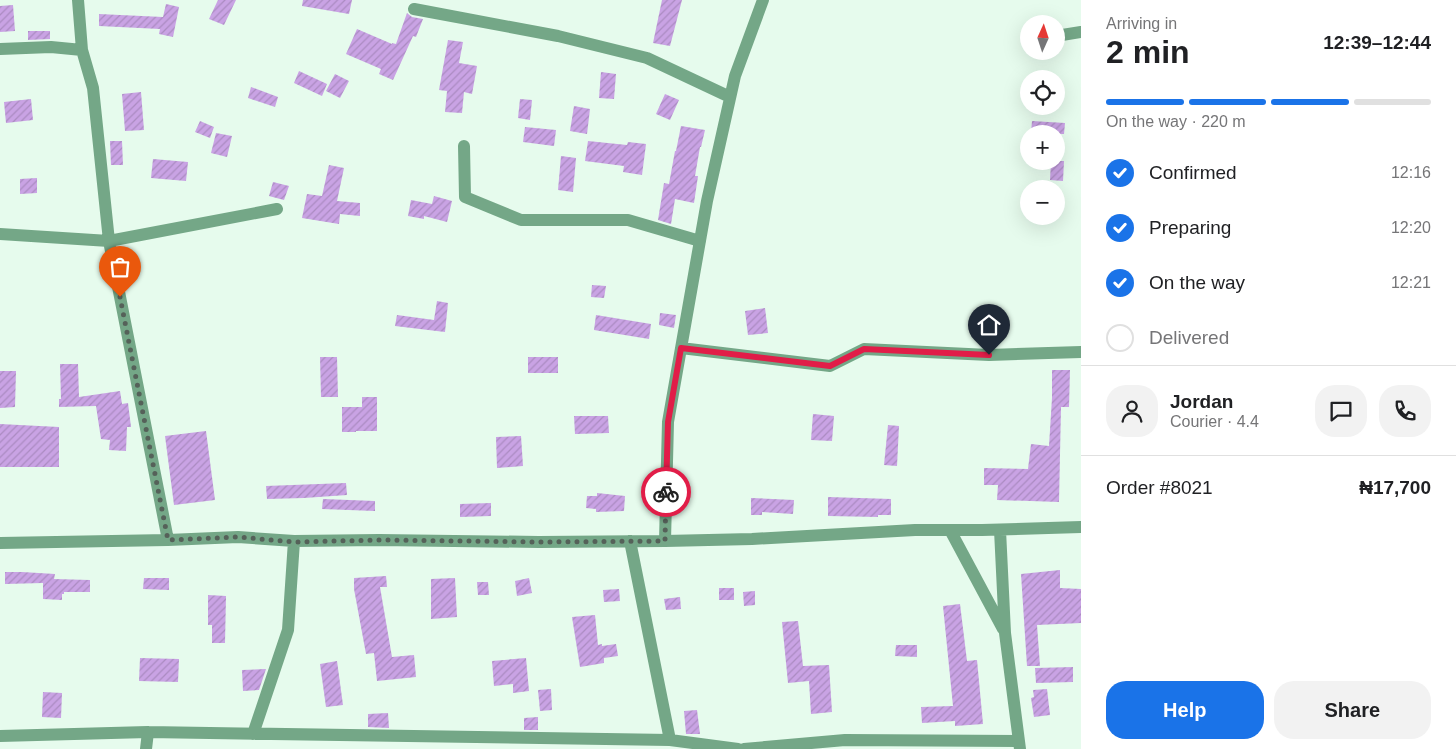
<!DOCTYPE html>
<html lang="en">
<head>
<meta charset="utf-8">
<style>
  body { margin:0; font-family:Arial,sans-serif; background:#f2f2f2; color:#202124; height:100vh; display:flex; flex-direction:column; font-size:19px; white-space:nowrap }
  * { box-sizing:border-box; margin:0 }
  p { font-size:16px; color:#757577 }
  .icon { flex:none; width:28px; height:28px; fill:none; stroke:currentColor; stroke-width:2; stroke-linecap:round; stroke-linejoin:round }
  .map { position:relative; flex:1; overflow:hidden }
  .sheet { display:flex; flex-direction:column; background:#fff; width:375px }
  .sheet>* { flex:none }
  .needle { width:32px; rotate:3deg }
  .tools { position:absolute; left:1020px; top:15px; display:grid; gap:10px }
  .tools a { display:grid; place-items:center; width:45px; height:45px; border-radius:50%; background:#fff; box-shadow:0 5px 20px #0002; font-size:25px }
  .pin { position:absolute; display:grid; place-items:center; width:42px; height:42px; color:#fff; margin:-51px -21px; border-radius:50% 50% 50% 0; rotate:-45deg; box-shadow:0 0 5px #0007 }
  .pin .icon { rotate:45deg }
  .courier { position:absolute; display:grid; place-items:center; width:50px; height:50px; margin:-25px; border:4px solid #e11d48; border-radius:50%; background:#fff; color:#222; box-shadow:0 1px 6px #0007 }
  .head em { font-style:normal; font-weight:700 }
  .head div { display:flex; flex-direction:column-reverse }
  .head { display:flex; align-items:center; justify-content:space-between; height:85px; padding:0 25px }
  h1 { font-size:32px; font-weight:700; line-height:38px }
  .bar { display:grid; grid-template-columns:repeat(4,1fr); gap:8px 5px; align-content:center; height:60px; padding:0 25px }
  .bar i { height:6px; border-radius:4px; background:#e0e0e0 }
  .bar .active { background:#1a73e8 }
  .bar p { grid-column:span 4 }
  .line { display:flex; align-items:center; gap:12px; padding:0 25px; border-top:1px solid #e0e0e0 }
  .line div { flex:1 }
  .round { display:grid; place-items:center; flex:none; width:52px; height:52px; border-radius:20px; background:#f2f2f2 }
  ol { padding:0 25px; list-style:none }
  li { display:flex; align-items:center; gap:15px; height:55px }
  li p { margin-inline-start:auto }
  li .icon { padding:5px; border-radius:50%; background:#1a73e8; color:#fff; stroke-width:4 }
  li:last-child { color:#757577 }
  li i { width:28px; height:28px; border:2px solid #e0e0e0; border-radius:50% }
  .cta { display:flex; gap:10px; margin-top:auto; padding:10px 25px }
  .cta a { flex:1; height:58px; border-radius:20px; background:#1a73e8; color:#fff; font-size:20px; font-weight:700; line-height:58px; text-align:center }
  .cta a+a { background:#f2f2f2; color:#202124 }
  main { display:flex; flex:1; min-height:0 }
  .map>svg:first-child { display:block }
</style>
</head>
<body>
<main>
<div class="map">
<svg width="1081" height="749" viewBox="0 0 1081 749">
  <defs>
    <pattern id="building-hatch" width="6" height="6" patternUnits="userSpaceOnUse" patternTransform="scale(1.25)"><rect width="6" height="6" fill="#c9a3e4"/><path d="M-1 1l2-2M0 6l6-6M5 7l2-2" fill="none" stroke="#ab8bc2"/></pattern>
  </defs>
  <rect width="100%" height="100%" fill="#e6fbed"/>
  <!-- building -->
  <path fill="url(#building-hatch)" d="M218 0H236L224 25 209 19Z
    M303 0H352L349 14 302 6Z
    M662 0H682L670 46 653 43Z
    M166 4 179 7 173 37 159 34 160 29 99 26V14L163 17Z
    M13 5 15 31 0 32V6Z
    M407 13 412 17 423 19 416 37 413 36 393 80 379 74 381 69 346 54 357 29 392 44V43L396 44Z
    M28 31H50V39L28 40Z
    M448 40 463 42 459 63 477 66 472 94 464 92 462 113 445 112 447 91 439 90Z
    M299 71 327 84 322 96 294 83Z
    M601 72 616 74 614 99 599 98Z
    M335 74 349 81 340 98 326 91Z
    M251 87 278 97 275 107 248 98Z
    M141 92 144 130 125 131 122 94Z
    M665 94 679 100 670 120 656 114Z
    M31 99 33 120 6 123 4 102Z
    M520 99 532 100 530 120 518 118Z
    M574 106 590 109 587 134 570 131Z
    M200 121 214 127 210 138 195 132Z
    M1032 121 1065 123 1064 134H1031Z
    M681 126 705 130 701 147H700L695 176H698L694 203 675 199 671 224 658 220 664 183 669 184 675 151H676Z
    M525 127 556 130 554 146 523 142Z
    M216 133 232 136 227 157 211 153Z
    M110 141H122L123 165H111Z
    M588 141 627 145 628 142 646 144 642 175 623 172 624 166 585 161Z
    M561 156 576 158 573 192 558 190Z
    M153 159 188 162 186 181 151 178Z
    M1051 161H1064L1063 181 1050 180Z
    M329 165 344 168 337 201 360 203V216L340 214 339 224 302 218 307 194 322 196Z
    M37 178V193L20 194V179Z
    M273 182 289 186 284 200 269 196Z
    M434 196 452 201 447 222 424 216V219L408 216 411 200 432 204Z
    M592 285 606 286 604 298 591 297Z
    M437 301 448 303 445 332 395 326 397 315 434 320Z
    M765 308 768 333 748 335 745 311Z
    M660 313 676 315 674 328 659 325Z
    M596 315 651 324 649 339 594 330Z
    M320 357H337L338 397H321Z
    M528 357H558V373H528Z
    M60 364H78L79 397 120 391 122 404 128 403 131 427H127L126 451 109 450 110 440 101 439 96 406 59 407V399H61Z
    M1052 370H1070L1069 407H1061L1059 502 997 500 998 485H984V468L1028 469 1031 444 1049 446 1052 398Z
    M0 371H16L15 407 0 408Z
    M362 397H377V431H356V432H342V407H362Z
    M813 414 834 416 832 441 811 440Z
    M574 416H608L609 433 575 434Z
    M0 424 59 427V467H0Z
    M888 425 899 426 897 466 884 465Z
    M206 431 215 500 174 505 165 436Z
    M521 436 523 466 497 468 496 437Z
    M346 483 347 495 304 498 267 499 266 486Z
    M597 493 625 496 624 511 596 512V509L586 508 587 496H597Z
    M828 497 891 499V515H878V517L828 516Z
    M751 498 794 500 793 514 762 512V515H751Z
    M323 499 375 501V511L322 509Z
    M491 503V516L460 517V504Z
    M1060 570V588L1081 589V623L1037 625 1040 666H1027L1021 574Z
    M5 572H22L55 574 54 579 90 580V592H64V594H62V600L43 599V583L5 584Z
    M386 576 387 587H380L392 657 414 655 416 677 377 681 374 653 366 654 354 589V578Z
    M144 578H169V590L143 589Z
    M455 578 457 617 431 619V579Z
    M529 578 532 593 517 596 515 581Z
    M477 582H488L489 595H478Z
    M719 588H734V600H719Z
    M619 589 620 601 604 602 603 590Z
    M755 591V605L744 606 743 592Z
    M208 595 226 596 225 643H212V625H208Z
    M680 597 681 609 666 610 664 599Z
    M960 604 967 661 977 660 983 724 955 726V721L922 723 921 707 953 706 943 606Z
    M595 615 598 645 602 644V646L616 644 618 656 604 658V663L580 667 572 617Z
    M798 621 803 666 829 665 832 712 811 714 809 681 788 683 782 622Z
    M896 645H917V657L895 656Z
    M140 658 179 659 178 682 139 681Z
    M526 658 529 691 513 693V684L494 686 492 661Z
    M337 661 343 705 326 707 320 664Z
    M1073 667V682L1036 683 1035 668Z
    M266 669 259 690 243 691 242 670Z
    M551 689 552 710 540 711 538 690Z
    M1047 689 1050 715 1034 717 1031 698 1034 697 1033 690Z
    M43 692 62 693 61 718 42 717Z
    M697 710 700 734H686L684 711Z
    M388 713 389 728 368 727V714Z
    M538 717V730H524V718Z"/>
  <g fill="none" stroke-linecap="round" stroke-linejoin="round">
    <!-- street -->
    <path stroke="#74a787" stroke-width="12" d="M78 0 82 50
      M414 9 558 36 647 58 730 97
      M1056 36 1081 32
      M0 49 51 47 82 50 93 88 109 241 168 540
      M464 146 465 197 521 220H628L700 241
      M0 234 109 241 277 209
      M681 348 830 366 864 349 989 355 1081 352
      M950 530 1003 629
      M1000 530 1005 633 1020 749
      M630 541 670 740
      M665 541 668 422 707 201 735 76 763 0
      M0 543 168 540 238 537 294 541 379 540 539 542 665 541 752 539 915 530H982L1081 527
      M253 734 288 630 294 541
      M0 736 148 732 670 740 738 749
      M146 749 148 732
      M744 749 845 740 1019 741"/>
  </g>
  <g fill="none" stroke-linecap="round" stroke-linejoin="round">
    <!-- done -->
    <path stroke="#556159" stroke-width="5" stroke-dasharray="0 9" d="M120 297 168 540 238 537 294 542 379 540 539 542 665 541 666 492"/>
    <!-- route -->
    <path stroke="#e11d48" stroke-width="6" d="M666 492 668 422 681 348 830 366 864 349 989 355"/>
  </g>
</svg>
<div class="tools">
<a><svg class="needle" viewBox="-14 -14 28 28"><path d="M0-13l5 13h-10z" fill="#e53935"/><path d="M0 13l5-13h-10z" fill="#757577"/></svg></a>
<a><svg class="icon" aria-label="locate" viewBox="0 0 24 24"><circle cx="12" cy="12" r="6"/><path d="M12 2v4M12 18v4M2 12h4M18 12h4"/></svg></a>
<a>+</a>
<a>−</a>
</div>
<div class="pin" style="left:120px;top:297px;background:#ea580c"><svg class="icon" aria-label="bag" viewBox="0 0 24 24"><path d="M5 8h14l-1 12H6zM9 8a3 3 0 0 1 6 0"/></svg></div>
<div class="pin" style="left:989px;top:355px;background:#1f2937"><svg class="icon" aria-label="home" viewBox="0 0 24 24"><path d="M3 11l9-7 9 7M6 9v11h12V9"/></svg></div>
<div class="courier" style="left:666px;top:492px"><svg class="icon" aria-label="bike" viewBox="0 0 24 24"><circle cx="6" cy="16" r="4"/><circle cx="18" cy="16" r="4"/><path d="M6 16l4-8h5l3 8M10 8l3 8H6M13 5h3"/></svg></div>
</div>
<section class="sheet">
<div class="head"><div><h1>2 min</h1><p>Arriving in</p></div><em>12:39–12:44</em></div>
<div class="bar"><i class="active"></i><i class="active"></i><i class="active"></i><i></i><p>On the way · 220 m</p></div>
<ol>
<li><svg class="icon" aria-label="check" viewBox="0 0 24 24"><path d="M5 12l5 5 9-10"/></svg>Confirmed<p>12:16</p></li>
<li><svg class="icon" aria-label="check" viewBox="0 0 24 24"><path d="M5 12l5 5 9-10"/></svg>Preparing<p>12:20</p></li>
<li><svg class="icon" aria-label="check" viewBox="0 0 24 24"><path d="M5 12l5 5 9-10"/></svg>On the way<p>12:21</p></li>
<li><i></i>Delivered</li>
</ol>
<div class="line" style="height:90px"><a class="round"><svg class="icon" aria-label="person" viewBox="0 0 24 24"><circle cx="12" cy="8" r="4"/><path d="M4 21q1-7 8-7t8 7"/></svg></a><div><b>Jordan</b><p>Courier · 4.4</p></div><a class="round"><svg class="icon" aria-label="chat" viewBox="0 0 24 24"><path d="M4 5h16v11H9l-5 4z"/></svg></a><a class="round"><svg class="icon" aria-label="phone" viewBox="0 0 24 24"><path d="M5 4h4l2 5-3 2q2 4 5 5l2-3 5 2v4C11 20 4 13 5 4z"/></svg></a></div>
<div class="line" style="height:65px"><div>Order #8021</div><b>₦17,700</b></div>
<div class="cta"><a>Help</a><a>Share</a></div>
</section>
</main>
</body>
</html>
